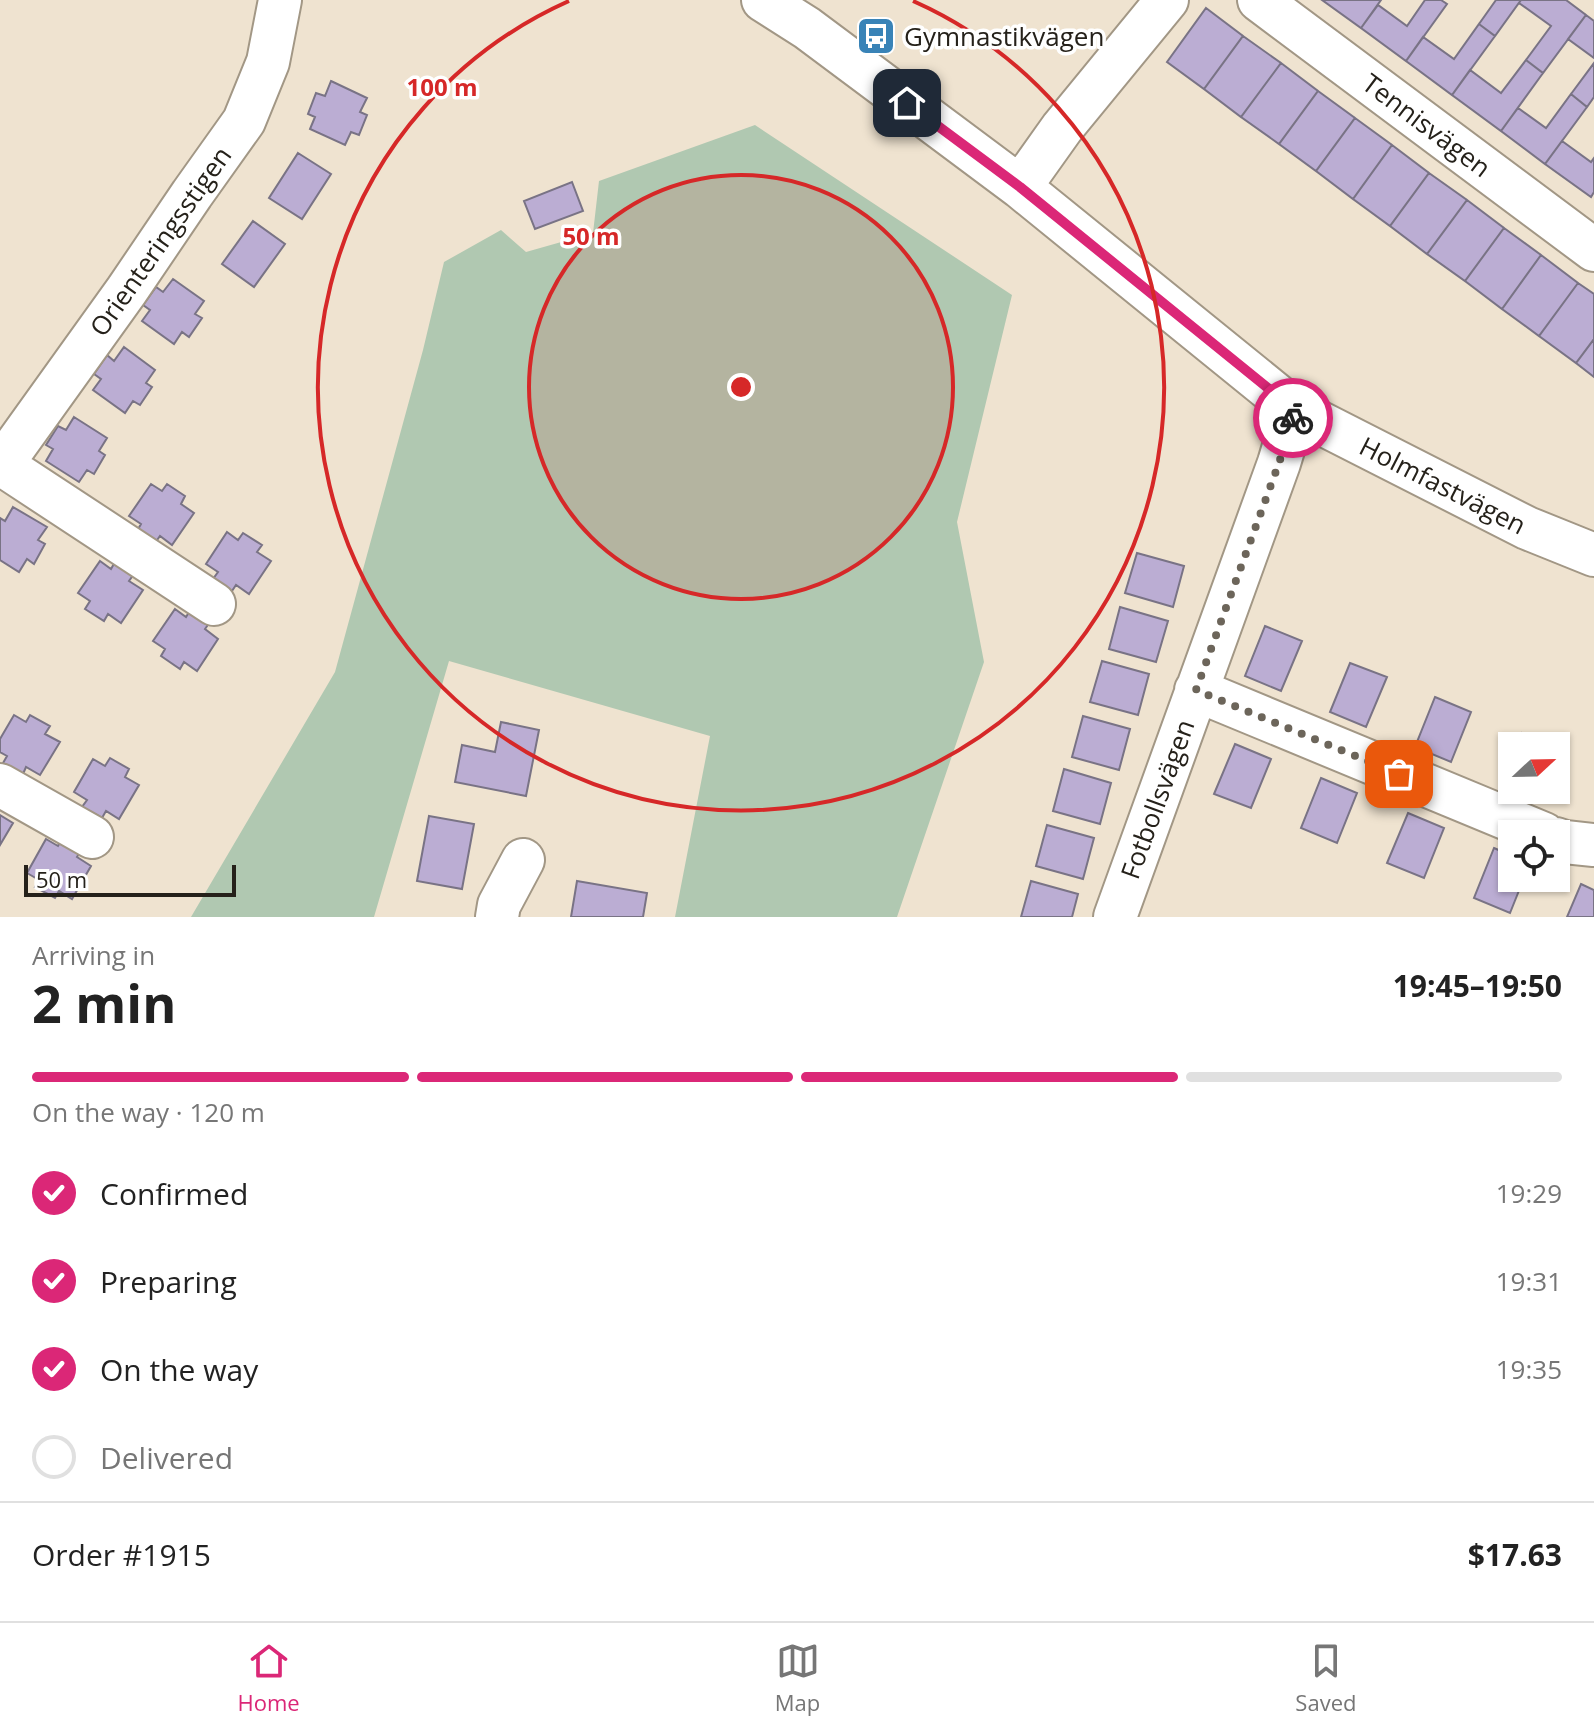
<!DOCTYPE html>
<html lang="en">
<head>
<meta charset="utf-8">
<style>
  body { margin:0; font-family:"Open Sans",sans-serif; background:#f6f6f6; color:#222; height:100vh; display:flex; flex-direction:column; font-size:30px; white-space:nowrap }
  * { box-sizing:border-box; margin:0 }
  p { font-size:26px; color:#767676 }
  .icon { flex:none; width:44px; height:44px; fill:none; stroke:currentColor; stroke-width:2; stroke-linecap:round; stroke-linejoin:round }
  .map { position:relative; height:917px; overflow:hidden }
  .panel { display:flex; flex-direction:column; background:#fff; flex:1 }
  .panel>* { flex:none }
  .needle { width:52px; rotate:68deg }
  .controls { position:absolute; left:1498px; top:732px; display:grid; gap:16px }
  .controls a { display:grid; place-items:center; width:72px; height:72px; border-radius:0px; background:#fff; box-shadow:0 2px 6px #0004; font-size:40px }
  .scale { position:absolute; left:24px; bottom:20px; width:212px; box-sizing:border-box; padding-left:8px; border:4px solid #25211a; border-top:0; font-size:22px; line-height:28px; white-space:nowrap; color:#25211a; -webkit-text-stroke:6px #fff; paint-order:stroke }
  .pin { position:absolute; display:grid; place-items:center; width:68px; height:68px; color:#fff; margin:-34px; border-radius:16px; box-shadow:0 4px 12px #0006 }
  .courier { position:absolute; display:grid; place-items:center; width:80px; height:80px; margin:-40px; border:6px solid #db2777; border-radius:50%; background:#fff; color:#222; box-shadow:0 2px 10px #0007 }
  .overview em { font-style:normal; font-weight:700 }
  .overview div { display:flex; flex-direction:column-reverse }
  .overview { display:flex; align-items:center; justify-content:space-between; height:136px; padding:0 32px }
  h1 { font-size:52px; font-weight:700; line-height:60px }
  .bar { display:grid; grid-template-columns:repeat(4,1fr); gap:12px 8px; align-content:center; height:96px; padding:0 32px }
  .bar i { height:10px; border-radius:6px; background:#e0e0e0 }
  .bar .on { background:#db2777 }
  .bar p { grid-column:span 4 }
  .line { display:flex; align-items:center; gap:20px; padding:0 32px; border-top:2px solid #e0e0e0 }
  .line div { flex:1 }
  ol { padding:0 32px; list-style:none }
  li { display:flex; align-items:center; gap:24px; height:88px }
  li p { margin-inline-start:auto }
  li .icon { padding:8px; border-radius:50%; background:#db2777; color:#fff; stroke-width:4 }
  li:last-child { color:#767676 }
  li i { width:44px; height:44px; border:4px solid #e0e0e0; border-radius:50% }
  .tab-bar { display:flex; justify-content:space-around; align-items:center; height:112px; border-top:2px solid #e0e0e0; background:#fff; font-size:22px; color:#767676 }
  .tab-bar a { display:grid; justify-items:center; gap:4px }
  .tab-bar .on { color:#db2777 }
  .map>svg:first-child { display:block }
</style>
</head>
<body>
<div class="map">
<svg width="1594" height="917" viewBox="0 0 1594 917">
  <rect width="100%" height="100%" fill="#efe3d0"/>
  <!-- green -->
  <path fill="#b0c8b1" d="M755 125 1012 295 957 522 984 662 897 917H675L710 736 449 661 374 917H191L335 672 423 350 444 262 501 230 526 252 593 233 599 181Z"/>
  <!-- building -->
  <path fill="#bbadd3" stroke="#797385" stroke-width="2" d="M1322 0H1381L1361 28Z
    M1425 0H1441L1447 4 1406 61 1361 28 1378 5 1407 26Z
    M1496 0H1521L1495 36 1479 24Z
    M1521 0H1566L1586 15 1543 73 1526 60 1551 26 1519 3Z
    M1206 8 1243 36 1204 89 1167 62Z
    M1586 15 1594 21V58L1568 39Z
    M1479 24 1495 36 1452 95 1406 61 1423 37 1454 59Z
    M1243 36 1281 63 1241 117 1204 89Z
    M1526 60 1543 73 1501 131 1452 95 1470 70 1501 93Z
    M1281 63 1318 91 1279 144 1241 117Z
    M1594 63V97L1587 107 1571 94Z
    M331 81 367 98 360 112 367 115 359 135 351 132 345 145 310 129 315 117 308 114 316 93 325 96Z
    M1318 91 1355 118 1316 171 1279 144Z
    M1571 94 1587 107 1545 164 1501 131 1518 108 1546 128Z
    M1355 118 1392 145 1353 199 1316 171Z
    M1562 141 1591 162 1594 158V192L1591 197 1545 164Z
    M1392 145 1429 173 1390 226 1353 199Z
    M298 153 331 174 302 219 269 198Z
    M1429 173 1467 200 1427 254 1390 226Z
    M572 182 583 211 535 229 524 201Z
    M1467 200 1504 228 1465 281 1427 254Z
    M253 221 285 244 254 287 222 264Z
    M1504 228 1541 255 1502 309 1465 281Z
    M1541 255 1578 283 1539 336 1502 309Z
    M173 279 204 301 195 314 202 318 189 337 182 332 174 344 142 321 150 310 143 305 156 287 163 292Z
    M1578 283 1594 294V339L1576 363 1539 336Z
    M1594 339V377L1576 363Z
    M124 347 155 370 146 383 152 387 140 405 133 401 125 413 93 390 101 379 94 374 107 355 114 361Z
    M74 417 107 438 99 451 105 455 94 474 87 470 79 482 46 461 53 449 46 445 58 426 66 430Z
    M151 484 162 491 167 484 185 496 181 504 194 513 172 545 160 536 155 543 137 531 141 524 129 516Z
    M13 507 47 527 38 540 45 544 34 564 27 559 19 572 0 560V518L5 521Z
    M227 532 238 540 243 533 262 545 257 552 271 561 249 594 236 585 232 591 213 579 218 572 206 564Z
    M1137 553 1184 566 1173 607 1125 593Z
    M100 561 111 569 115 562 134 574 129 581 143 590 121 623 108 614 104 621 85 609 90 601 78 593Z
    M1120 607 1168 621 1156 662 1109 649Z
    M175 609 186 617 191 609 210 622 205 629 218 639 197 671 184 662 180 669 161 656 165 649 153 641Z
    M1265 626 1302 641 1281 691 1245 676Z
    M1102 661 1149 674 1138 715 1090 702Z
    M1350 663 1387 677 1366 727 1330 712Z
    M1435 697 1471 712 1451 762 1415 747Z
    M14 715 26 722 30 715 50 726 45 734 60 742 40 775 26 767 23 774 3 763 7 756 0 752V739Z
    M1083 716 1130 729 1119 770 1072 757Z
    M501 722 539 730 526 796 455 782 462 745 495 752Z
    M1522 733 1555 746H1517Z
    M1235 744 1271 759 1251 808 1214 794Z
    M110 758 129 769 125 777 139 785 119 819 106 811 102 818 82 807 87 800 74 792 93 759 105 766Z
    M1064 769 1111 783 1100 824 1053 811Z
    M1321 778 1357 793 1337 843 1301 828Z
    M1408 813 1444 828 1424 878 1387 863Z
    M0 815 13 823 0 845Z
    M429 816 474 824 462 889 417 881Z
    M1047 825 1094 838 1083 879 1036 866Z
    M46 839 58 846 62 839 82 849 77 857 91 866 72 899 59 891 55 898 35 887 39 880 27 873Z
    M1494 848 1512 856V878H1524L1510 913 1474 898Z
    M577 881 647 893 643 917H571Z
    M1031 881 1078 894 1072 917H1021Z
    M1581 884 1594 890V917H1567Z"/>
  <g fill="none" stroke-linecap="round" stroke-linejoin="round">
    <defs>
      <path id="minor" d="M763 0 807 28 1020 187 1295 410 1527 528 1594 555
        M1259 0 1594 250
        M1020 187 1062 128 1167 0
        M1 464 214 604
        M0 467 127 290 192 194 244 121 268 62 280 0
        M1196 690 1544 834
        M0 785 92 837
        M1556 839 1565 842 1594 845
        M497 917 499 905 523 860
        M1115 917 1279 463 1295 410"/>
    </defs>
    <!-- minor casing -->
    <use href="#minor" stroke="#a29785" stroke-width="46"/>
    <!-- minor -->
    <use href="#minor" stroke="#fff" stroke-width="42"/>
  </g>
  <g fill="none" stroke-linecap="round" stroke-linejoin="round">
    <!-- done -->
    <path stroke="#6c655a" stroke-width="8" stroke-dasharray="0 14.4" d="M1293 418 1279 463 1196 690 1399 774"/>
    <!-- route -->
    <path stroke="#db2777" stroke-width="10" d="M907 103 1020 187 1295 410 1293 418"/>
  </g>
  <!-- distance rings -->
  <circle cx="741" cy="387" r="212" fill="#d62828" fill-opacity=".12"/>
  <g fill="none" stroke="#d62828" stroke-width="4">
    <circle cx="741" cy="387" r="212"/>
    <path d="M913 1A423 423 0 1 1 569 1"/>
  </g>
  <!-- icons -->
  <defs>
    <symbol id="bus-square" viewBox="-11 -11 22 22"><rect x="-9" y="-9" width="18" height="18" rx="4" fill="#3983b7" stroke="#fff"/><path d="M-5-6H5V4H4V6H2V4H-2V6H-4V4H-5ZM-3.5-4V0h7V-4ZM-3.5 1.2v1.5H-2V1.2ZM2 1.2v1.5H3.5V1.2Z" fill="#fff"/></symbol>
  </defs>
  <g fill-rule="evenodd">
    <use href="#bus-square" x="854" y="14" width="44" height="44"/>
  </g>
  <g text-anchor="middle" dominant-baseline="central" stroke-width="7" stroke-linejoin="round" paint-order="stroke">
    <!-- poi labels -->
    <g font-size="26" fill="#25211a" stroke="#fff" text-anchor="start">
      <text x="904" y="36">Gymnastikvägen</text>
    </g>
    <!-- street labels -->
    <g font-size="26" fill="#25211a" stroke="#fff">
      <text transform="translate(1427 125) rotate(37)">Tennisvägen</text>
      <text transform="translate(160 241) rotate(-55)">Orienteringsstigen</text>
      <text transform="translate(1443 485) rotate(27)">Holmfastvägen</text>
      <text transform="translate(1157 799) rotate(-70)">Fotbollsvägen</text>
    </g>
  </g>
  <circle cx="741" cy="387" r="12" fill="#d62828" stroke="#fff" stroke-width="4"/>
  <g font-size="24" text-anchor="middle" font-weight="bold" fill="#d62828" stroke="#fff" stroke-width="7" stroke-linejoin="round" paint-order="stroke">
    <text x="442" y="96">100 m</text>
    <text x="591" y="245">50 m</text>
  </g>
</svg>
<div class="controls">
<a><svg class="needle" viewBox="-14 -14 28 28"><path d="M0-13l5 13h-10z" fill="#e53935"/><path d="M0 13l5-13h-10z" fill="#767676"/></svg></a>
<a><svg class="icon" aria-label="locate" viewBox="0 0 24 24"><circle cx="12" cy="12" r="6"/><path d="M12 2v4M12 18v4M2 12h4M18 12h4"/></svg></a>
</div>
<div class="scale">50 m</div>
<div class="pin" style="left:1399px;top:774px;background:#ea580c"><svg class="icon" aria-label="bag" viewBox="0 0 24 24"><path d="M5 8h14l-1 12H6zM9 8a3 3 0 0 1 6 0"/></svg></div>
<div class="pin" style="left:907px;top:103px;background:#1f2937"><svg class="icon" aria-label="home" viewBox="0 0 24 24"><path d="M3 11l9-7 9 7M6 9v11h12V9"/></svg></div>
<div class="courier" style="left:1293px;top:418px"><svg class="icon" aria-label="bike" viewBox="0 0 24 24"><circle cx="6" cy="16" r="4"/><circle cx="18" cy="16" r="4"/><path d="M6 16l4-8h5l3 8M10 8l3 8H6M13 5h3"/></svg></div>
</div>
<section class="panel">
<div class="overview"><div><h1>2 min</h1><p>Arriving in</p></div><em>19:45–19:50</em></div>
<div class="bar"><i class="on"></i><i class="on"></i><i class="on"></i><i></i><p>On the way · 120 m</p></div>
<ol>
<li><svg class="icon" aria-label="check" viewBox="0 0 24 24"><path d="M5 12l5 5 9-10"/></svg>Confirmed<p>19:29</p></li>
<li><svg class="icon" aria-label="check" viewBox="0 0 24 24"><path d="M5 12l5 5 9-10"/></svg>Preparing<p>19:31</p></li>
<li><svg class="icon" aria-label="check" viewBox="0 0 24 24"><path d="M5 12l5 5 9-10"/></svg>On the way<p>19:35</p></li>
<li><i></i>Delivered</li>
</ol>
<div class="line" style="height:104px"><div>Order #1915</div><b>$17.63</b></div>
</section>
<nav class="tab-bar">
<a class="on"><svg class="icon" aria-label="home" viewBox="0 0 24 24"><path d="M3 11l9-7 9 7M6 9v11h12V9"/></svg>Home</a>
<a><svg class="icon" aria-label="map" viewBox="0 0 24 24"><path d="M3 6l6-2 6 2 6-2v14l-6 2-6-2-6 2zM9 4v14M15 6v14"/></svg>Map</a>
<a><svg class="icon" aria-label="saved" viewBox="0 0 24 24"><path d="M7 4h10v16l-5-4-5 4z"/></svg>Saved</a>
</nav>
</body>
</html>
